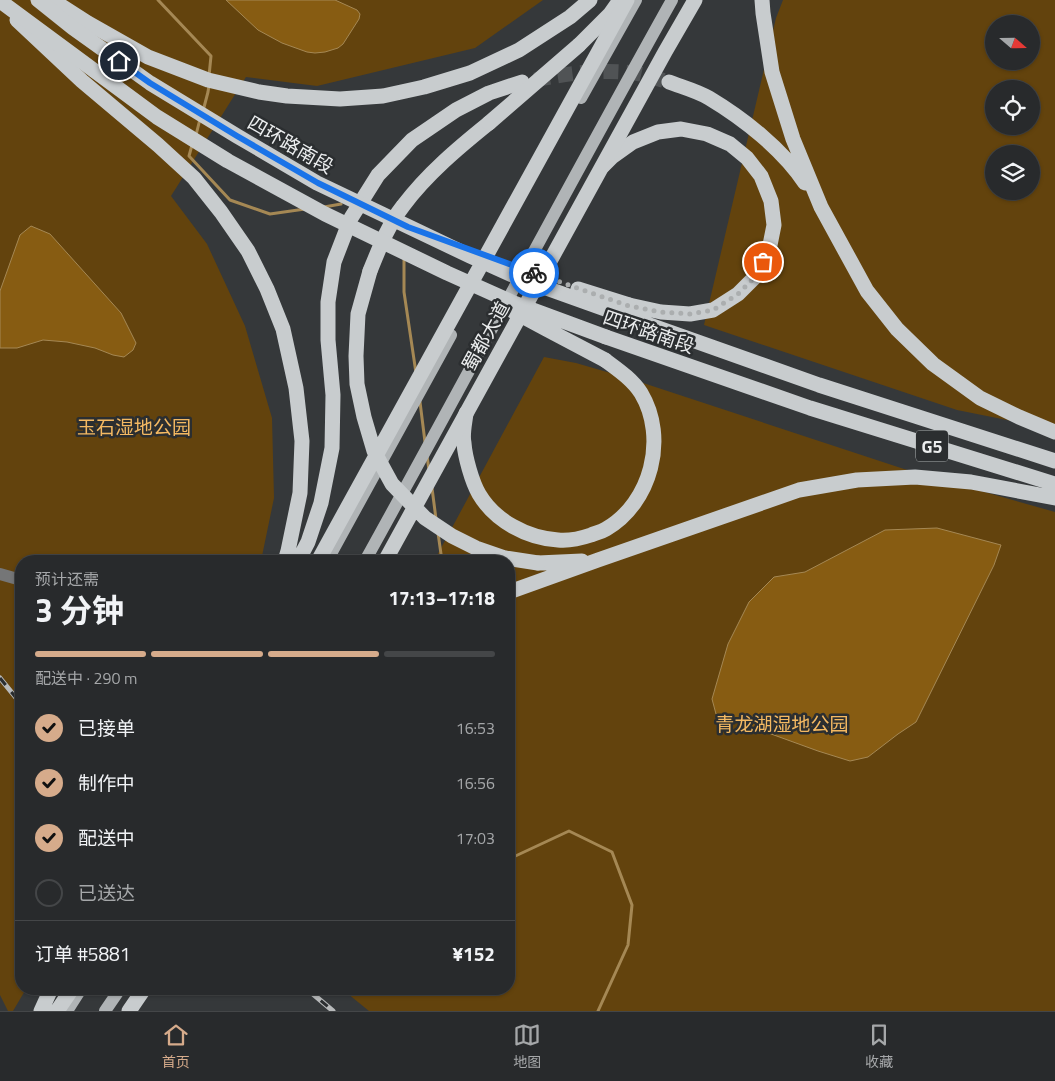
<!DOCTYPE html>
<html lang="zh">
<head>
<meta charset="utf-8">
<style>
  body { margin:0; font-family:"Titillium Web","Noto Sans SC",sans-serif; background:#303234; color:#f1f3f6; height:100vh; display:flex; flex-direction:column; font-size:19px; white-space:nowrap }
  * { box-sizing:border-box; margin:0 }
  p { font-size:16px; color:#a5a7a9 }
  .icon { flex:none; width:28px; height:28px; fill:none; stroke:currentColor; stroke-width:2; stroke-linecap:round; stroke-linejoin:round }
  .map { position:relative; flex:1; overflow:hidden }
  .side { position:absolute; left:15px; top:555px; width:500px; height:440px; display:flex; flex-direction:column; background:#282a2c; border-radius:20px; box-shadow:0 1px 4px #0004,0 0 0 1px #444648 }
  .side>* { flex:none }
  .needle { width:32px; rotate:110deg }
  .controls { position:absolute; left:985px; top:15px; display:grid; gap:10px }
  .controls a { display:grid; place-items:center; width:55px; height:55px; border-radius:50%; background:#282a2c; box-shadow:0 1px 4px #0004,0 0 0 1px #444648; font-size:25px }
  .pin { position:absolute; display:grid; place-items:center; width:42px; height:42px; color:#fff; margin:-21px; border:2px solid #fff; border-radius:50%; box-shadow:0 1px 5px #0007 }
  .courier { position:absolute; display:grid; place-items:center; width:50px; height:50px; margin:-25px; border:4px solid #1a73e8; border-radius:50%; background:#fff; color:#222; box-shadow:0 1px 6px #0007 }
  .summary em { font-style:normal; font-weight:700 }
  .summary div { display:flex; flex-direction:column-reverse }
  .summary { display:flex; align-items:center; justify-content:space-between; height:85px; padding:0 20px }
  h1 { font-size:32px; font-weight:700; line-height:38px }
  .bar { display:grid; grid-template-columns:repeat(4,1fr); gap:8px 5px; align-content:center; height:60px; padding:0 20px }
  .bar i { height:6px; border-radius:4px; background:#444648 }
  .bar .on { background:#d6ab8b }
  .bar p { grid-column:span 4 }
  .line { display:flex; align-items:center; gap:12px; padding:0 20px; border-top:1px solid #444648 }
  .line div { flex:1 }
  ol { padding:0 20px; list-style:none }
  li { display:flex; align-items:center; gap:15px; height:55px }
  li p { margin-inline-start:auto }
  li .icon { padding:5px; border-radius:50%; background:#d6ab8b; color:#111; stroke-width:4 }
  li:last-child { color:#a5a7a9 }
  li i { width:28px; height:28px; border:2px solid #444648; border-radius:50% }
  .tabs { display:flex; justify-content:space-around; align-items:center; height:70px; border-top:1px solid #444648; background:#282a2c; font-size:14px; color:#a5a7a9 }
  .tabs a { display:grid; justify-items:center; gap:2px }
  .tabs .on { color:#d6ab8b }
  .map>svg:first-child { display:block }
</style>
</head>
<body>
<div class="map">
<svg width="1055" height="1011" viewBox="0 0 1055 1011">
  <rect width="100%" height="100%" fill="#35383a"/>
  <!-- green -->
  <path fill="#63430d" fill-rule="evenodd" d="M0 0H543L475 48 317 86 246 77 171 196 207 244 245 326 272 418 274 498 261 561H21V989H26L13 1011H8L0 995Z
    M783 0H1055V433L1032 425 957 410 704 325 776 18ZM994 24H1031V61H994ZM994 89H1031V126H994ZM994 154H1031V191H994Z
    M544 357 576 363 631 379 904 469 1055 512V1011H369L342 989H509V561H434Z"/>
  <!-- water -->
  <path fill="#875c12" stroke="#a58854" d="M226 0H335L357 10 360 14 359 19 343 44 338 48 325 52 315 53 307 52 282 43 258 30Z
    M31 226 50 234 121 313 136 343 133 350 124 357 113 355 95 348 67 342 43 340 17 348H0V291L20 235Z
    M937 528 1001 545 994 565 916 722 898 734 868 757 850 761 818 751 716 714 712 699 728 644 749 602 774 577 805 572 885 530Z"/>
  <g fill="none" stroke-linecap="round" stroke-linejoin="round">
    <!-- stream -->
    <path stroke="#a58854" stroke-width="3" d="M158 0 211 56 209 76
      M203 111 208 92 209 85
      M196 135 200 119
      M192 145 189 156 230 200 270 214 305 209
      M324 207 341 204
      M404 258V292L416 373
      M420 402 425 442
      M427 456 429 470
      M432 488 436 519
      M438 533 442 561
      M509 859 569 831 612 852 632 905 628 945 598 1011"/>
    <!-- highway-tunnel -->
    <path stroke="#505355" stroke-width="15" stroke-dasharray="15 8" stroke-linecap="butt" d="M535 80C568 73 602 69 635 73 647 75 658 79 669 82"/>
    <!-- minor -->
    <path stroke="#757677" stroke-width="12" d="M0 574 21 580"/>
    <!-- major -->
    <path stroke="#b0b4b6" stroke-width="12" d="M581 98 636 0
      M327 561 451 335
      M365 561C468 375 568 186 672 0
      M67 1011 81 989
      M105 1011 120 989"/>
    <!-- highway -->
    <path stroke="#c8ccce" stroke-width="15" d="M52 0 88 23 148 57 208 80 259 92 287 96 340 99 383 96 424 87 470 73 519 50 570 17 590 0
      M762 0 763 13 772 72 793 139 821 207 867 291 897 329 933 364 980 398 1019 417 1055 432
      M17 20 82 81 158 145 194 178 221 212 248 251 267 289 283 329 296 388 302 441 300 493 288 551 285 561
      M579 45 610 14 620 0
      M669 82C682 87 697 91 709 98 744 119 782 149 805 183
      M603 166 612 157 633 142 658 132 681 129 707 134 730 144 747 158 761 176 771 201 774 225 769 250 757 275 738 294 713 310 690 314 661 312 629 305
      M370 271C379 249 388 225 403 206 427 174 458 148 489 123
      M616 313 819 385 1055 461
      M606 337 810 408 1055 484
      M466 413C465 423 462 434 464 443 465 457 472 482 479 494 495 521 527 538 558 540 568 541 582 538 591 535 596 533 601 532 606 529 651 503 668 438 641 393 632 379 617 369 605 360
      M298 561 308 542 321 503 332 448 333 395 328 340V302L334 262 351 218 378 175 412 140 456 110 489 93 522 82
      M538 563 582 561
      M509 592 598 560 799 490 857 480 915 477 971 482 1055 498
      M41 1011 51 989
      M57 1011 72 989
      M129 1011 144 989"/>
    <defs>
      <path id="rail" d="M0 678 21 704
        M307 989 333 1011"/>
    </defs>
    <!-- rail casing -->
    <use href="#rail" stroke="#b8babb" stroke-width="5"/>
    <!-- rail -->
    <use href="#rail" stroke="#2b2e30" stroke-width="3" stroke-dasharray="9" stroke-linecap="butt"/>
    <!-- highway-bridge -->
    <path stroke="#c8ccce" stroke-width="15" d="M38 0 73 28 150 83 237 136 317 183 470 256 521 279 616 313
      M0 1 157 117 228 161 325 214 447 273 514 303 606 337
      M489 123 579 45
      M370 271 358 314 356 356 357 384 364 417 374 451 392 484 425 518 452 536 476 548 505 558 538 563
      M578 289 629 305
      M511 310 546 329 605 360
      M318 561 627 0
      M385 561 665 52 695 0"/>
  </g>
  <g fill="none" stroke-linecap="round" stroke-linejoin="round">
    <!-- done -->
    <path stroke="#abaeaf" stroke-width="5" stroke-dasharray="0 9" d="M534 273 629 306 661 312 690 314 713 310 738 294 757 275 763 262"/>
    <!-- route -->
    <path stroke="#1a73e8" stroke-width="6" d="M119 61 150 83 237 136 318 183 408 227 534 273"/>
  </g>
  <g text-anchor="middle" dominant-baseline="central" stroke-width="5" stroke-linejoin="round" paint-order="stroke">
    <!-- shield labels -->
    <rect fill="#2b2e30" stroke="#b1b4b5" stroke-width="1" x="916" y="430.5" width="32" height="31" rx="4"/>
    <g font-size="18" font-weight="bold" fill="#ebedee">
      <text x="932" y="446">G5</text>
    </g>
    <!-- street labels -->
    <g font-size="19" fill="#ebedee" stroke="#2b2e30">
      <text transform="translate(291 144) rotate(30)">四环路南段</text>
      <text transform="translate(649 331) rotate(19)">四环路南段</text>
      <text transform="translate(485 336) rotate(-61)">蜀都大道</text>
    </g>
    <!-- park labels -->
    <g font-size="19" fill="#f4b962" stroke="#2b2e30">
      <text x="134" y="426">玉石湿地公园</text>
      <text x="782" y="723">青龙湖湿地公园</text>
    </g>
  </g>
</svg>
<div class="controls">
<a><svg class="needle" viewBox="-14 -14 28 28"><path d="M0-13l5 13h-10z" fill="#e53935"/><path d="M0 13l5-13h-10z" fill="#a5a7a9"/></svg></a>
<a><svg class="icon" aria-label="locate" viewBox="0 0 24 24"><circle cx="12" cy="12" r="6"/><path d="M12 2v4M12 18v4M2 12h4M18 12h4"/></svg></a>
<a><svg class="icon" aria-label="layers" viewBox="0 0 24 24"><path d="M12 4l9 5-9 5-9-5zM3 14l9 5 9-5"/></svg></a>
</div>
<div class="pin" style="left:763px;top:262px;background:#ea580c"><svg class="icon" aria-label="bag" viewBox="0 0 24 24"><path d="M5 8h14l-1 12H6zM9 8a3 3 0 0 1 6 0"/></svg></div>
<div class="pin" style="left:119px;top:61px;background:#1f2937"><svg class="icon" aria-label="home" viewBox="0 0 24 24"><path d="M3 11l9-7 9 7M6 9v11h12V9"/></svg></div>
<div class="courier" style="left:534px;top:273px"><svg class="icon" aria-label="bike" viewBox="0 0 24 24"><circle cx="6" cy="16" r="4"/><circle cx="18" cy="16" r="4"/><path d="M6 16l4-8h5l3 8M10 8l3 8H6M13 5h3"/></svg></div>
<section class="side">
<div class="summary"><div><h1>3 分钟</h1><p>预计还需</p></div><em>17:13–17:18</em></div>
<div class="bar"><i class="on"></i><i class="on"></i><i class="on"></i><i></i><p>配送中 · 290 m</p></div>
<ol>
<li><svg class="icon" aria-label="check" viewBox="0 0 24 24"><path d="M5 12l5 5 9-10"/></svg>已接单<p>16:53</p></li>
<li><svg class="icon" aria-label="check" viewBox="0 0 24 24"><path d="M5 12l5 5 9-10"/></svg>制作中<p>16:56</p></li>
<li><svg class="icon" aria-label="check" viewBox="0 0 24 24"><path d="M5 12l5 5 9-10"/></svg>配送中<p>17:03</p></li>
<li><i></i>已送达</li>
</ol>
<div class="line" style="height:65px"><div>订单 #5881</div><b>¥152</b></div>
</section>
</div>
<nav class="tabs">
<a class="on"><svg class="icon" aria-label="home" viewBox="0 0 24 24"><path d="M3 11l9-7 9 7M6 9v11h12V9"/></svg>首页</a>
<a><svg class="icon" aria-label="map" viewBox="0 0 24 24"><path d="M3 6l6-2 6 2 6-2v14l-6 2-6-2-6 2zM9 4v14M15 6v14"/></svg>地图</a>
<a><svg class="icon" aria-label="saved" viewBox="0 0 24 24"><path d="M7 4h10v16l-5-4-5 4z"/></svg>收藏</a>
</nav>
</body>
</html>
